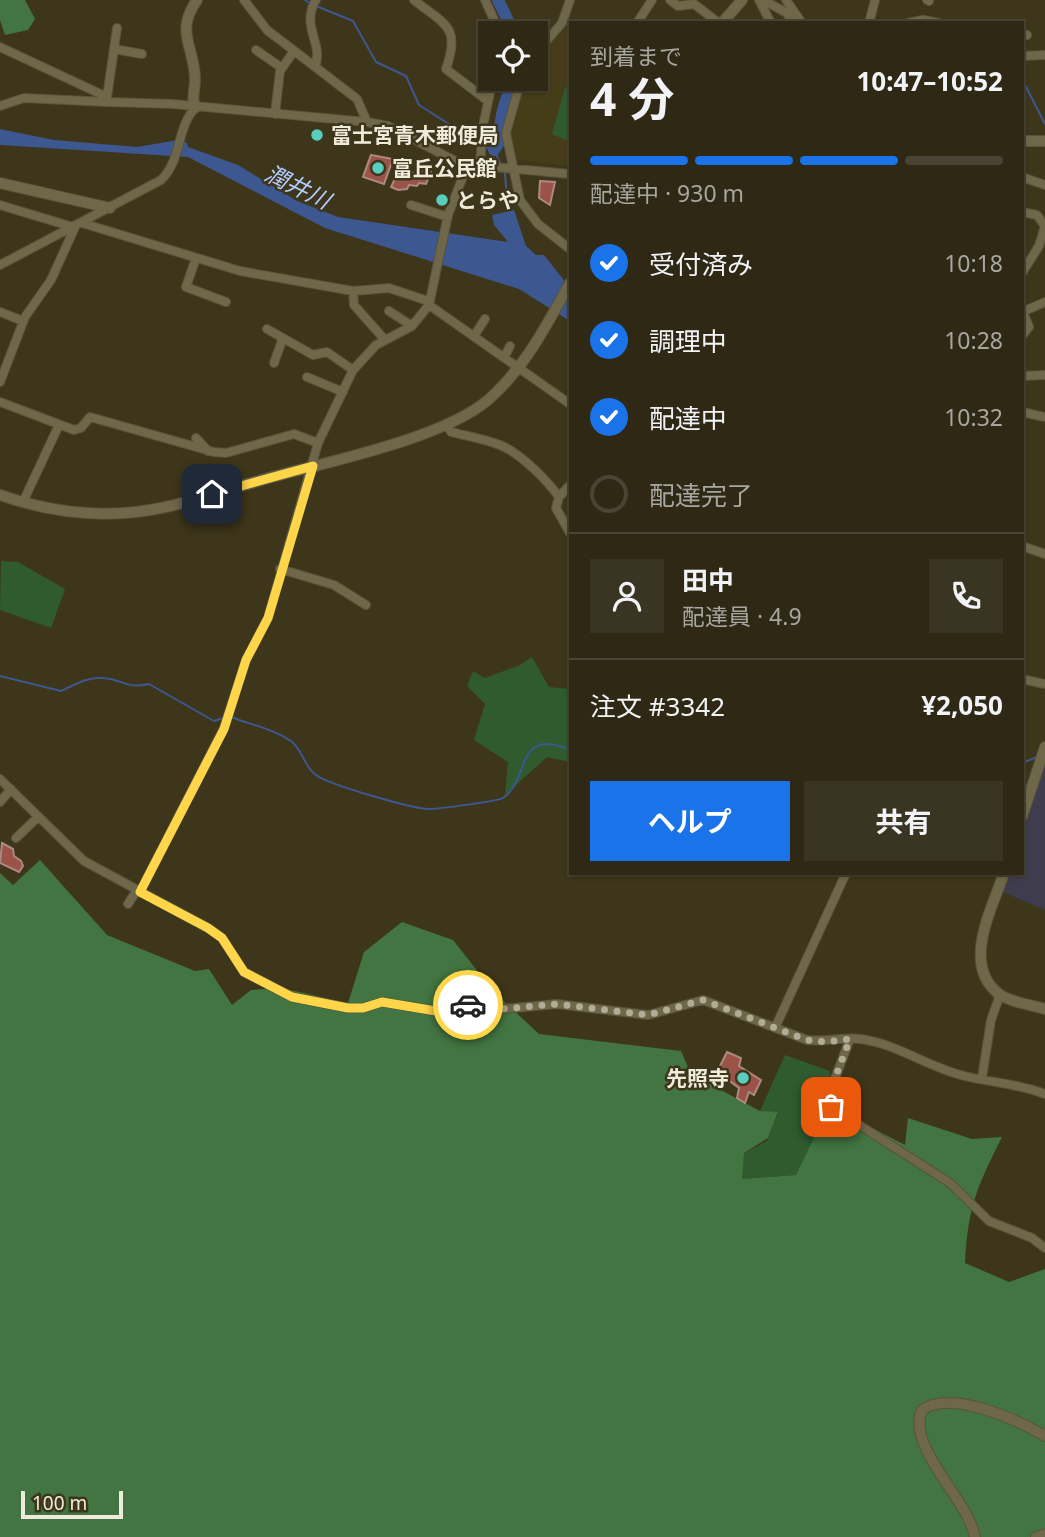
<!DOCTYPE html>
<html lang="ja">
<head>
<meta charset="utf-8">
<style>
  body { margin:0; font-family:"Noto Sans","Noto Sans JP",sans-serif; background:#3a3422; color:#f1f3f6; height:100vh; display:flex; flex-direction:column; font-size:26px; white-space:nowrap }
  * { box-sizing:border-box; margin:0 }
  p { font-size:23px; color:#a7a6a0 }
  .icon { flex:none; width:38px; height:38px; fill:none; stroke:currentColor; stroke-width:2; stroke-linecap:round; stroke-linejoin:round }
  .map { position:relative; flex:1; overflow:hidden }
  .drawer { position:absolute; left:569px; top:21px; width:455px; height:854px; display:flex; flex-direction:column; background:#2e2814; border-radius:0px; box-shadow:0 2px 5px #0004,0 0 0 2px #494434 }
  .drawer>* { flex:none }
  .controls { position:absolute; left:478px; top:21px; display:grid; gap:14px }
  .controls a { display:grid; place-items:center; width:70px; height:70px; border-radius:0px; background:#2e2814; box-shadow:0 2px 5px #0004,0 0 0 2px #494434; font-size:35px }
  .scale { position:absolute; left:21px; bottom:18px; width:102px; box-sizing:border-box; padding-left:7px; border:4px solid #efebdb; border-top:0; font-size:19px; line-height:24px; white-space:nowrap; color:#efebdb; -webkit-text-stroke:5px #3e361b; paint-order:stroke }
  .pin { position:absolute; display:grid; place-items:center; width:60px; height:60px; color:#fff; margin:-30px; border-radius:14px; box-shadow:0 4px 10px #0006 }
  .courier { position:absolute; display:grid; place-items:center; width:70px; height:70px; margin:-35px; border:5px solid #ffd54a; border-radius:50%; background:#fff; color:#222; box-shadow:0 2px 9px #0007 }
  .head em { font-style:normal; font-weight:700 }
  .head div { display:flex; flex-direction:column-reverse }
  .head { display:flex; align-items:center; justify-content:space-between; height:119px; padding:0 21px }
  h1 { font-size:46px; font-weight:700; line-height:52px }
  .bar { display:grid; grid-template-columns:repeat(4,1fr); gap:10px 7px; align-content:center; height:84px; padding:0 21px }
  .bar i { height:9px; border-radius:5px; background:#494434 }
  .bar .selected { background:#1a73e8 }
  .bar p { grid-column:span 4 }
  .line { display:flex; align-items:center; gap:18px; padding:0 21px; border-top:2px solid #494434 }
  .line div { flex:1 }
  .round { display:grid; place-items:center; flex:none; width:74px; height:74px; border-radius:0px; background:#3a3422 }
  ol { padding:0 21px; list-style:none }
  li { display:flex; align-items:center; gap:21px; height:77px }
  li p { margin-inline-start:auto }
  li .icon { padding:7px; border-radius:50%; background:#1a73e8; color:#fff; stroke-width:4 }
  li:last-child { color:#a7a6a0 }
  li i { width:38px; height:38px; border:4px solid #494434; border-radius:50% }
  .primary-button { display:flex; gap:14px; margin-top:auto; padding:14px 21px }
  .primary-button a { flex:1; height:80px; border-radius:0px; background:#1a73e8; color:#fff; font-size:28px; font-weight:700; line-height:80px; text-align:center }
  .primary-button a+a { background:#3a3422; color:#f1f3f6 }
  .map>svg:first-child { display:block }
</style>
</head>
<body>
<div class="map">
<svg width="1045" height="1537" viewBox="0 0 1045 1537">
  <rect width="100%" height="100%" fill="#3e361b"/>
  <!-- built -->
  <path fill="#453c18" d="M567 27 570 28V166L514 159 511 132 524 79H536V56Z"/>
  <!-- industrial -->
  <path fill="#3e3c4d" d="M1045 762V910L1003 892 1009 873H1022V834Z"/>
  <!-- green -->
  <path fill="#2f5b2f" d="M565 87 570 90V142L552 134Z
    M1 561 18 562 65 589 51 628 0 610Z
    M532 657 549 687 570 689V762L547 757 505 795 508 762 474 740 485 704 467 686 473 671 485 678 520 665Z
    M785 1055 830 1071 826 1112 796 1175 741 1179 744 1153 767 1141 778 1113 760 1111Z"/>
  <!-- forest -->
  <path fill="#427541" d="M0 0H25L35 19 28 30 5 35 0 20Z
    M40 860 107 935 195 971 209 969 232 1005 251 990 281 988 348 1003 364 952 402 922 453 940 494 992 539 1034 681 1051 691 1074 760 1111 778 1112 768 1138 744 1153 742 1179 796 1175 826 1112 857 1120 905 1145 908 1118 972 1139 1002 1137C977 1187 968 1206 965 1263L1009 1282 1045 1269V1537H0V873L13 885Z"/>
  <!-- water -->
  <path fill="#3d5790" d="M0 129 54 140 137 147 178 140 187 143 188 147 238 165 297 201 338 217 508 242 494 225 492 215 514 210 526 246 536 255H544L570 288V321L519 289 325 228 188 157 0 145Z"/>
  <g fill="none" stroke-linecap="round" stroke-linejoin="round">
    <!-- stream -->
    <path stroke="#3d5790" stroke-width="2" d="M305 0 311 4
      M316 6 353 21 376 62 406 76 419 105 477 142
      M1022 79 1045 124
      M485 147 494 150 501 165
      M505 173 508 212
      M0 676 61 691C74 685 89 676 104 678 125 680 125 689 149 684L214 721 223 718
      M231 717C252 725 273 729 291 741 303 750 304 767 316 775 329 785 414 809 429 809 438 809 499 801 503 798 530 780 515 726 570 750
      M1022 763 1037 757"/>
    <!-- river -->
    <path stroke="#3d5790" stroke-width="12" d="M498 0 514 33
      M494 150 500 141C498 118 506 100 514 79"/>
  </g>
  <!-- building -->
  <path fill="#9b5349" stroke="#ac8983" stroke-width="2" d="M371 155 393 159 384 184 363 177Z
    M400 168 419 175 422 168 431 172 426 184 419 183 417 186 409 185 407 189 398 190 391 187Z
    M540 181 555 182 550 205 539 198Z
    M2 843 13 849 14 856 21 861 23 866 19 872 0 863Z
    M727 1052 741 1058 739 1066 761 1080 754 1095 749 1092 745 1103 737 1098 739 1088 717 1072Z"/>
  <g fill="none" stroke-linecap="round" stroke-linejoin="round">
    <defs>
      <path id="street" d="M244 0 267 30 357 99 367 122
        M414 0C445 25 461 26 446 69L488 101
        M485 0 500 33
        M670 0 678 6 694 4 719 23
        M759 0 771 23
        M763 0 787 13 792 23
        M786 0 802 23
        M927 0 929 1
        M637 23 652 0
        M869 23 875 0
        M908 23 923 20 939 23
        M1022 34 1027 35
        M0 47 107 97V102L173 104 367 122 388 126 461 164 570 174
        M114 49 142 54
        M256 50 282 68
        M536 53 562 23 570 0
        M1022 56 1045 55
        M315 67C324 43 300 26 316 0
        M521 79 506 133 520 200 538 224 570 249
        M107 97 117 28
        M0 106 24 98 107 102
        M275 114 280 71 294 51
        M480 165 483 126 493 79
        M1022 177 1045 185
        M0 205 73 227
        M411 205 448 217
        M1022 212 1037 215 1045 226
        M82 223 240 271 353 291 389 288 428 301
        M196 258 186 287 226 302
        M0 265 161 180C182 160 176 129 195 108
        M1022 273 1039 246 1045 226
        M353 291 354 305 385 340
        M429 305 570 404
        M389 311 412 326
        M0 312 23 321
        M1022 312 1045 302
        M267 329 313 355 327 352 353 370
        M474 336 485 319
        M1022 336 1029 327 1023 312
        M505 356 510 346
        M274 363 283 338
        M1022 376 1045 375
        M307 377 343 392
        M0 382 25 317 51 280 76 225
        M0 402 74 430 81 428 90 417 214 452 226 453 294 434 318 443
        M1022 412 1045 417
        M447 425 451 432C467 436 484 439 500 445 520 453 547 480 559 497L556 508 570 533
        M196 438 208 451
        M559 497 570 485
        M23 502 59 425
        M1022 546 1045 554
        M280 569 334 585 366 605
        M1022 679 1045 684
        M0 779 84 861 208 928 222 938 244 972 292 997 348 1008H363L382 1002 436 1011 465 1003 480 1011 557 1004 648 1015 703 1000 807 1040C826 1042 843 1037 861 1039 897 1044 926 1066 961 1075 990 1083 1017 1083 1045 1094
        M0 802 11 789
        M16 838 37 818
        M140 892 224 728 246 660 268 618 318 443 353 370 376 345 412 326 429 305 448 215 467 166
        M128 904 137 890
        M775 1028 846 873
        M850 1039 829 1094 831 1107 950 1183 989 1221 1032 1238 1045 1248
        M982 1078 991 1020 1000 995
        M1035 1537 1045 1533"/>
      <path id="secondary" d="M722 23 742 0
        M195 108C191 98 195 91 195 80 195 46 174 33 197 0
        M1022 141H1045
        M0 183 110 208
        M0 495C43 510 90 517 136 512 179 507 223 491 265 479 326 462 442 439 488 400 525 368 547 324 570 283
        M1022 817 1045 747
        M1004 873C992 909 961 965 999 994 1010 1002 1031 1005 1045 1009
        M975 1537C968 1499 906 1447 922 1410 951 1389 1018 1420 1045 1436"/>
    </defs>
    <!-- street casing -->
    <use href="#street" stroke="#59533b" stroke-width="10"/>
    <!-- secondary casing -->
    <use href="#secondary" stroke="#59533b" stroke-width="12"/>
    <!-- street -->
    <use href="#street" stroke="#6f674a" stroke-width="8"/>
    <!-- secondary -->
    <use href="#secondary" stroke="#6f674a" stroke-width="10"/>
  </g>
  <g fill="none" stroke-linecap="round" stroke-linejoin="round">
    <!-- done -->
    <path stroke="#b1ac98" stroke-width="7" stroke-dasharray="0 12.6" d="M468 1005 480 1011 557 1004 648 1015 703 1000 807 1040 825 1042 850 1039 829 1094 831 1107"/>
    <!-- route -->
    <path stroke="#ffd54a" stroke-width="9" d="M212 494 313 466 268 618 246 660 224 729 140 892 208 928 222 938 244 972 292 997 348 1008H363L382 1002 436 1011 468 1005"/>
  </g>
  <!-- markers -->
  <g fill="#5acebe" stroke="#3e361b" stroke-width="2.5">
    <circle cx="317" cy="135" r="7"/>
    <circle cx="378" cy="168" r="7"/>
    <circle cx="442" cy="200" r="7"/>
    <circle cx="743" cy="1078" r="7"/>
  </g>
  <g text-anchor="middle" dominant-baseline="central" stroke-width="5" stroke-linejoin="round" paint-order="stroke">
    <!-- poi labels -->
    <g font-size="21" font-weight="bold" fill="#efebdb" stroke="#3e361b" text-anchor="start">
      <text x="331" y="135">富士宮青木郵便局</text>
      <text x="392" y="168">富丘公民館</text>
      <text x="456" y="200">とらや</text>
      <text x="729" y="1078" text-anchor="end">先照寺</text>
    </g>
    <!-- water labels -->
    <g font-size="23" font-style="italic" fill="#b3ccff" stroke="#3e361b">
      <text transform="translate(298 186) rotate(26)">潤井川</text>
    </g>
  </g>
</svg>
<div class="controls">
<a><svg class="icon" aria-label="locate" viewBox="0 0 24 24"><circle cx="12" cy="12" r="6"/><path d="M12 2v4M12 18v4M2 12h4M18 12h4"/></svg></a>
</div>
<div class="scale">100 m</div>
<div class="pin" style="left:831px;top:1107px;background:#ea580c"><svg class="icon" aria-label="bag" viewBox="0 0 24 24"><path d="M5 8h14l-1 12H6zM9 8a3 3 0 0 1 6 0"/></svg></div>
<div class="pin" style="left:212px;top:494px;background:#1f2937"><svg class="icon" aria-label="home" viewBox="0 0 24 24"><path d="M3 11l9-7 9 7M6 9v11h12V9"/></svg></div>
<div class="courier" style="left:468px;top:1005px"><svg class="icon" aria-label="car" viewBox="0 0 24 24"><path d="M5 17H2v-5l4-1 3-4h7l3 4 3 1v5h-3M9 17h6M6 11h13"/><circle cx="7" cy="17" r="2"/><circle cx="17" cy="17" r="2"/></svg></div>
<section class="drawer">
<div class="head"><div><h1>4 分</h1><p>到着まで</p></div><em>10:47–10:52</em></div>
<div class="bar"><i class="selected"></i><i class="selected"></i><i class="selected"></i><i></i><p>配達中 · 930 m</p></div>
<ol>
<li><svg class="icon" aria-label="check" viewBox="0 0 24 24"><path d="M5 12l5 5 9-10"/></svg>受付済み<p>10:18</p></li>
<li><svg class="icon" aria-label="check" viewBox="0 0 24 24"><path d="M5 12l5 5 9-10"/></svg>調理中<p>10:28</p></li>
<li><svg class="icon" aria-label="check" viewBox="0 0 24 24"><path d="M5 12l5 5 9-10"/></svg>配達中<p>10:32</p></li>
<li><i></i>配達完了</li>
</ol>
<div class="line" style="height:126px"><a class="round"><svg class="icon" aria-label="person" viewBox="0 0 24 24"><circle cx="12" cy="8" r="4"/><path d="M4 21q1-7 8-7t8 7"/></svg></a><div><b>田中</b><p>配達員 · 4.9</p></div><a class="round"><svg class="icon" aria-label="phone" viewBox="0 0 24 24"><path d="M5 4h4l2 5-3 2q2 4 5 5l2-3 5 2v4C11 20 4 13 5 4z"/></svg></a></div>
<div class="line" style="height:91px"><div>注文 #3342</div><b>¥2,050</b></div>
<div class="primary-button"><a>ヘルプ</a><a>共有</a></div>
</section>
</div>
</body>
</html>
